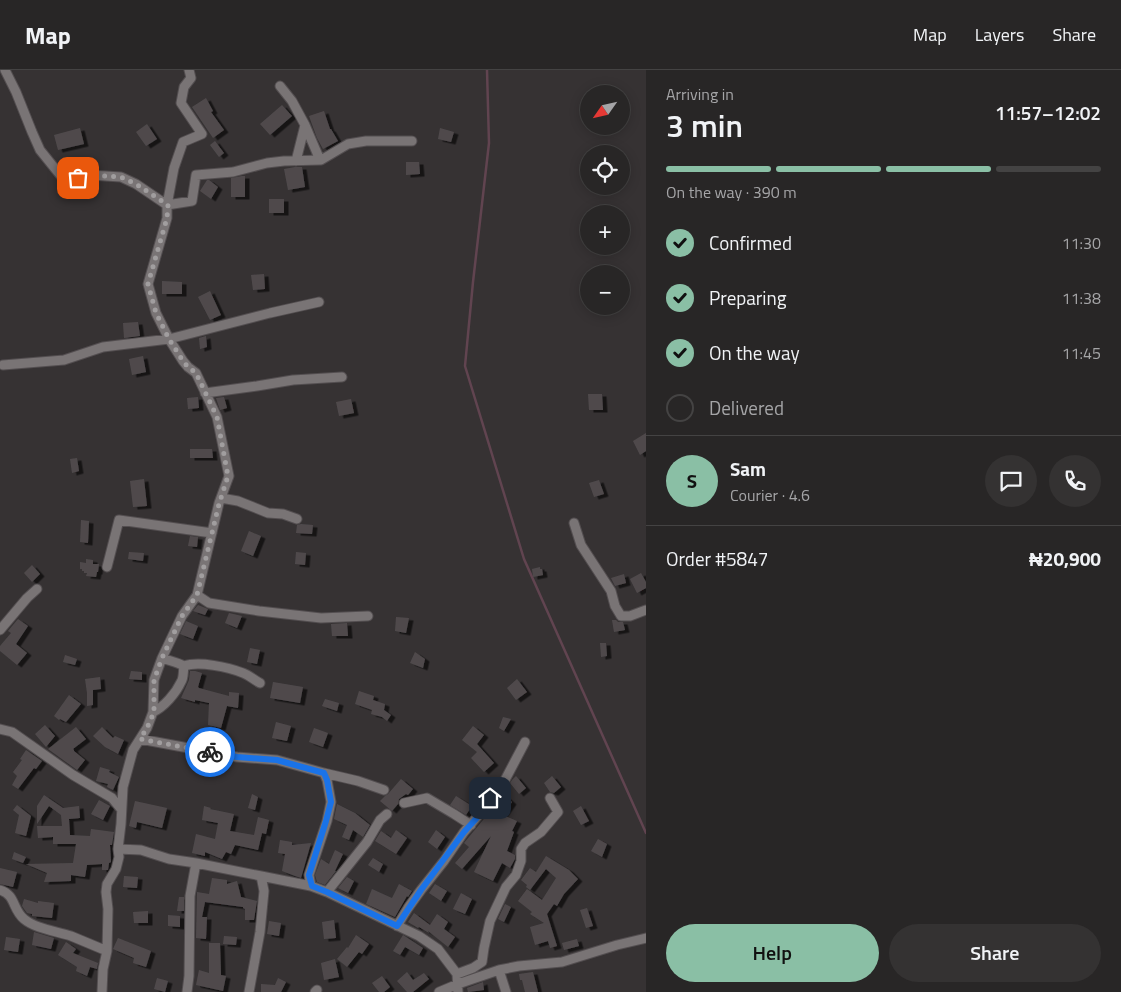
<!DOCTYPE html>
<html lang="en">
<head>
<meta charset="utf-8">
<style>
  body { margin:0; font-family:"Titillium Web",sans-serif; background:#343232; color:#f1f3f6; height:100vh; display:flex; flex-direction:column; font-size:19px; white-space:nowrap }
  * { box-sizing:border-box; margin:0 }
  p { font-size:16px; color:#a5a5a7 }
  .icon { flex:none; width:28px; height:28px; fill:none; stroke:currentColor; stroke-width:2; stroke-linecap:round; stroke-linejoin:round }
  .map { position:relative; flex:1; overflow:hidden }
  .drawer { display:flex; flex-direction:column; background:#282626; width:475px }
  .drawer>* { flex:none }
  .needle { width:32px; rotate:236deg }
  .controls { position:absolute; left:580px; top:15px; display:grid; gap:10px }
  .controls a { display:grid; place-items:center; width:50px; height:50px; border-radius:50%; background:#282626; box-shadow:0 2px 12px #0003,0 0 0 1px #444343; font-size:25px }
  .pin { position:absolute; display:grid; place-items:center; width:42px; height:42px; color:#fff; margin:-21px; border-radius:10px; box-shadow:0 2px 8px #0006 }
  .courier { position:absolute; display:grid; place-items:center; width:50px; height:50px; margin:-25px; border:4px solid #1a73e8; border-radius:50%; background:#fff; color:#222; box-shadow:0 1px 6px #0007 }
  .head em { font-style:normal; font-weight:600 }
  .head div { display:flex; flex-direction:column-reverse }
  .head { display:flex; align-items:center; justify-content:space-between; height:85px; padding:0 20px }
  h1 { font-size:32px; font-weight:600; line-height:38px }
  .bar { display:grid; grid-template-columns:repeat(4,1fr); gap:8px 5px; align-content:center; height:60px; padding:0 20px }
  .bar i { height:6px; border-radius:4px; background:#444343 }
  .bar .current { background:#8abfa5 }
  .bar p { grid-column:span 4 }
  .line { display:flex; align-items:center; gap:12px; padding:0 20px; border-top:1px solid #444343 }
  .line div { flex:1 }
  .round { display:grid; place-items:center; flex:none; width:52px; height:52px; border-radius:26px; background:#343232 }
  ol { padding:0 20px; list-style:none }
  li { display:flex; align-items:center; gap:15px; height:55px }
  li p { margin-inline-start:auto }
  li .icon { padding:5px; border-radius:50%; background:#8abfa5; color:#111; stroke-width:4 }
  li:last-child { color:#a5a5a7 }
  li i { width:28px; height:28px; border:2px solid #444343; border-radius:50% }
  .cta { display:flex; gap:10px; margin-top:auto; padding:10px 20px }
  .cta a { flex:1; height:58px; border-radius:30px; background:#8abfa5; color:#111; font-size:20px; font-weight:600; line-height:58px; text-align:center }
  .cta a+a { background:#343232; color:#f1f3f6 }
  header { display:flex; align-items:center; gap:30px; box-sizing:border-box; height:70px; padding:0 25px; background:#282626; border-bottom:1px solid #444343 }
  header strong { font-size:24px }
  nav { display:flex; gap:28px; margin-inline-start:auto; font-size:18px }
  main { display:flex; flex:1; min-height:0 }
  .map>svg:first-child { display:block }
</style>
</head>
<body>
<header>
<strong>Map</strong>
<nav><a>Map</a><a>Layers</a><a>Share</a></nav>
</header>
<main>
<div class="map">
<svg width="646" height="922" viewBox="0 0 646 922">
  <defs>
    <filter id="shadow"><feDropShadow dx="4.5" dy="2.5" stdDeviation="0" flood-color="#0009"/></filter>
  </defs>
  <rect width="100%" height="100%" fill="#363233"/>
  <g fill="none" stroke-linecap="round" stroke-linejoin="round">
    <!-- stream -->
    <path stroke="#614450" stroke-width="2.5" d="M487 0 489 73 473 212 465 296 524 489 646 763"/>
  </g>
  <!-- building -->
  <path fill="#4f4a4c" filter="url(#shadow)" d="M206 28 213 41 211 42 224 60 213 68 192 37Z
    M282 35 292 46 270 65 260 54Z
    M324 41 330 59H331L338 71 323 79 317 68 309 46Z
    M147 54 157 69 146 76 136 62Z
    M80 58 84 74 58 80 54 65Z
    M440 58 454 62 451 72 438 69Z
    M215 71 224 83 219 87 210 75Z
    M406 92H419L420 104 406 105Z
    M295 97H302L305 117 288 120 284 99Z
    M242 106H245V127H231V108Z
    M207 110H209L218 117 211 129 200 121Z
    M269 129H284V143H269Z
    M264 204 265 219 253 220 251 205Z
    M162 211 182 212V224H162Z
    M210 221 221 245 210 250 198 227Z
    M138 252 140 266 124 268 123 253Z
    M206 266 207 277 200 279 199 268Z
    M143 286 146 302 132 305 129 289Z
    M588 324H602L603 340H589Z
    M198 327 199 338 188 339 187 328Z
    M224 327 227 338 220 340 216 328Z
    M351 329 354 343 339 346 336 332Z
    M646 363V381L640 385 633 371Z
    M190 379H212L213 388H190Z
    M77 388 79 401 72 403 70 389Z
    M144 409 147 436 133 437 130 411Z
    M599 410 604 424 594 427 589 413Z
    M81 450 89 451 88 473 80 472Z
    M301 454 313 455 312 464 296 463 297 455Z
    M249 461 261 466 253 486 241 481Z
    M190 466 198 467 197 477 188 476Z
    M129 482 144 483 143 491 128 489Z
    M296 482 306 483 305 495 295 494Z
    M86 489 93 490V494H99L98 502H97L96 507 86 506 87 503H84V501H82V499H80V492L86 493Z
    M32 495 40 504 32 512 24 503Z
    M540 497V499H542L543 505 533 507 532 499Z
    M641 503 646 512V518L637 523 630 509Z
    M624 504 626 513 615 516 611 508Z
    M198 535 208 539 205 545 193 541Z
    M229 543 242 546 237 558 225 553Z
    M396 547 409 548 406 563 395 561Z
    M18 549 28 556 16 574 27 583 17 595 0 581V576L11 563 8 561Z
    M612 550H616L618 552H623L625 560 614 562Z
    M186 551 198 556 193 569 180 564Z
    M347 553 348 566H332L331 554Z
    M600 573H606L607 586 601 587Z
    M250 578 260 580 257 594 247 592Z
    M415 582 425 589 423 598 410 593Z
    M65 585 77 589 75 595 63 592Z
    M131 601 142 602V610L129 609Z
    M190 601H195L202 603 198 617 199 618 229 626V622L239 623 238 638 227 636 221 658 208 655 209 633 195 630V632L181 628 189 610Z
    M100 607 101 619 93 620V635L87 636V623L85 609Z
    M517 609 527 622 516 630 507 618Z
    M273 612 303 617 300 633 270 628Z
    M359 621 374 626 373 630 385 634 384 640 391 645 387 651 382 647 371 644 372 640 355 634Z
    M69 625 81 634 66 652 60 649 59 650 54 646Z
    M325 629 339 633 337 641 322 636Z
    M503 647 511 649 504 661 499 658Z
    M276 652 291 656 287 671 272 668Z
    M45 655 55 666 46 677 35 664Z
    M473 656 484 665 477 674 494 693 484 702 471 688 477 682 462 670Z
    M76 657 86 669 73 679 74 680V681L85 690 77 700 48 679Z
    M102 657 113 668 115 666 124 670 118 684 105 677 93 666Z
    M314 658 328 663 323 677 309 672Z
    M26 680 42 691 36 699 34 698 18 719 12 715 17 706 13 702 22 690 20 689Z
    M100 697 110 700 109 702 119 707 113 720 107 717 108 714 96 711Z
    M516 706 526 718 519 724 510 713 512 710Z
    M552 706 561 717 554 723 550 722 544 713Z
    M401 709 413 719 408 725 406 724 399 729 398 734 392 741 380 731 385 726 388 724Z
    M500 721 512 732 503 745 517 751 512 761 514 762 507 781 515 785V789L510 798 502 793 493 811 474 802 491 766 462 799 455 793 469 777 464 773 488 744Z
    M252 724 258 727 255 740 248 738Z
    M44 725 63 738 79 736 80 748 69 749 70 765 90 766 91 759 114 762 112 775H110L111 792 109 793 108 800H102V794L87 795 85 807 71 805V811L44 812 47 803 26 794 73 793 76 774H53V767L38 768 37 756H62L61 745 49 736 37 754V736Z
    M456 726 472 736 466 745 450 735Z
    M99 730 110 736 103 750 91 744Z
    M135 731 167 738 162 758 137 752 136 758 129 756Z
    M337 734 355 743 370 755 363 767 353 760 349 770 342 767 347 755 334 749Z
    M17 735 31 746 26 766 15 763 19 745 13 740Z
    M204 736 211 738 210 739 234 744 230 761 254 765 258 747 269 750 266 764 262 763 258 780 235 775 231 784 226 782 222 789 205 782V786L192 783 196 764 215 769 218 753 202 750Z
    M581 736 589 751 581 755 573 741Z
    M396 760 407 768 396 784 375 771 381 761 391 768Z
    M436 760 445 767 437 779 428 772Z
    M598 769 607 774 602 787 591 781Z
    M280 770 292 772V775L311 773 301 808 295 806 282 801 285 784 278 783Z
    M335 780 343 784 335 801H336L325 815 317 812 315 805 321 789 329 794Z
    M14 782 26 787 23 793 12 789Z
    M546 786 569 800 578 809 564 824 557 836 554 834 547 844 557 876 550 878 548 871 535 875 530 857 544 853 530 844 532 842 518 831 527 819 542 830 556 808 546 799 530 820 526 817 527 815 521 810 530 798 536 802Z
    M373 788 383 794 379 802 368 795Z
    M0 798 17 802 13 817 0 814Z
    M124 806 138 807 137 818 123 817Z
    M347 807 354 811 348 823 338 818Z
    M212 808 227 810V814L237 811 241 827 257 831 254 850H245V839L243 838V837L205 832 202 847H207L206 869 196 868 197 822 209 824Z
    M399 814 412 821 408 827 407 826 395 847 366 834 372 819 392 828Z
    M435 814 447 821 441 831 429 823Z
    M461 823 472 829 465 844 453 839Z
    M179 827H184V841H177Z
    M24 829 38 833V831L54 833 52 848 32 846V844L27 843 22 836Z
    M505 834 511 837 504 852 498 849Z
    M587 838 593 856 586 858 580 840Z
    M148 841V853H134L133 842Z
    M414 843 430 855 437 844 448 852 444 859 455 867 448 877 428 861 429 863 419 857 418 858 408 852Z
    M168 845 180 846V857L168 856Z
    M334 850 336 868 324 869 322 852Z
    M269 851 281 853 279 866 267 864Z
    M34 862 54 868 51 879 32 875Z
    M356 865 369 874 362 884 359 882 347 897 337 889 347 877 348 878Z
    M403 865 423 878 419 885 405 877 400 885 393 881Z
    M224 866 237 867 236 875 223 874Z
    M6 867 20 869 18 882 4 880Z
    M118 868 151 881 146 897 133 893 134 888 113 879Z
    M577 869 579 876 564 880 562 873Z
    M66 872 76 879 73 883 98 893 97 899 90 897 87 906 76 901 77 897 58 885Z
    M209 873H220L221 905 226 906 223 921 196 915 199 900 209 903Z
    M335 889 339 907 324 910 321 893Z
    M407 902 413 910 424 903 429 909 413 922H407L397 911Z
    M533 902 538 922H525L522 910H520L519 904Z
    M382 906 390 917 384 922H379L372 913Z
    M157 908 168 911 165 922 154 919Z
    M278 908 286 912 281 922H261V914L275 915Z
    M483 912 484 920 468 922 467 918Z"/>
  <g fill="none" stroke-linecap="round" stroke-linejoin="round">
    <defs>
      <path id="minor" d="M5 0 16 22 32 62 40 80 65 111 90 105 121 107 136 114 167 135V148L148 214 156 243 169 269 183 291 188 297 196 303 217 347 229 406 219 433 197 525 182 546 162 588 154 610 153 642 147 658 133 680 123 717 121 754 118 779 119 787 116 799 107 814 106 822 108 839 107 881 103 899 102 922
        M189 0 191 8 184 17 181 33 202 64 183 72 174 98 167 135 192 131 196 105 233 102 267 93 284 91 321 90 348 74 366 71H412
        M280 16 292 31 305 55 296 91
        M305 55 320 90
        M3 295 64 290 103 277 169 269 270 243 319 232
        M205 323 257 316 293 310 342 307
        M221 428 238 431 268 443 283 444 297 449
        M574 453 581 475 611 521 615 536 621 546H630L646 540
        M107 497 119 450 212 463
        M197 525 209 533 259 541 321 548 368 546
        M0 560 27 528 37 519
        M162 588C170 591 177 592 184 596 199 591 228 597 243 603 249 605 254 610 260 613
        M153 642C164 637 176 623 181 612 184 608 183 601 184 596
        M0 659 12 662 73 705 112 728 121 739
        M140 669 237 687 277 690 324 703 327 710 331 732 327 751 309 805 311 816
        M324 703 358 711 384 720
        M404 733 427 728 454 744 471 755
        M118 779 141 780 169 789 196 793 190 826 189 906 187 922
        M196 793 261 806 264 821 260 862 249 922
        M261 806 311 816 327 822 419 866 438 879 457 904 458 922
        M0 820C16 825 12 839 24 849 36 859 56 861 71 866 83 871 95 876 107 881
        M327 822 367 772 380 750 387 744
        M397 856 408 838 421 820 444 791 464 762 483 740 496 716 505 710 525 672
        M499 900 506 922
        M457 904 473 898 482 892 484 878 490 851 506 817 516 805 521 791V779L525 773 541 762 558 742 550 728
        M315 922 317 920
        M439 922 458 914 499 900 519 896 562 892 617 875 646 868"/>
    </defs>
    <!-- minor casing -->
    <use href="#minor" stroke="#534e50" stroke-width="11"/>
    <!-- minor -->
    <use href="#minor" stroke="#797475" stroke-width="9"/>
  </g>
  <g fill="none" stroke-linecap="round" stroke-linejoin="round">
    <!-- done -->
    <path stroke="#a19e9f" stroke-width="5" stroke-dasharray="0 9" d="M78 108 90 105 121 107 136 114 168 135 167 148 148 214 156 243 169 269 183 291 188 297 196 303 217 347 228 406 219 434 197 525 182 546 162 588 154 610V642L147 658 140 669 210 682"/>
    <!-- route -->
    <path stroke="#1a73e8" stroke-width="6" d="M210 682 237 687 277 690 324 703 327 710 331 732 326 751 309 805 312 816 327 822 397 856 421 820 464 762 484 740 490 728"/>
  </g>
</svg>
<div class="controls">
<a><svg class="needle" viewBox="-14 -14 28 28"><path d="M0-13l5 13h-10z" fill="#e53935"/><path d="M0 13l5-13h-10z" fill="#a5a5a7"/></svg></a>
<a><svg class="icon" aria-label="locate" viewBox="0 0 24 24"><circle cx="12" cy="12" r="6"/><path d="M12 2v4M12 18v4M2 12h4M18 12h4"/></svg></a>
<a>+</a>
<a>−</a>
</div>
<div class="pin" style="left:78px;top:108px;background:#ea580c"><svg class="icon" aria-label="bag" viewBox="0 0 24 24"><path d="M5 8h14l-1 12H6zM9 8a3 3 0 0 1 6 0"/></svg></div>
<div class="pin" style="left:490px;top:728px;background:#1f2937"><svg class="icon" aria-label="home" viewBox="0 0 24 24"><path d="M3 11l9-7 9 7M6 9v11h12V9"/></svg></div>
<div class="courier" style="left:210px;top:682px"><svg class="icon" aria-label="bike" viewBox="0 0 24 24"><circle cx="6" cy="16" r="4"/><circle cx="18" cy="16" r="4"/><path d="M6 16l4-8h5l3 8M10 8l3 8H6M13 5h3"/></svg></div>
</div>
<section class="drawer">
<div class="head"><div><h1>3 min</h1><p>Arriving in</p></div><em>11:57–12:02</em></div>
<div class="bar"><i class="current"></i><i class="current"></i><i class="current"></i><i></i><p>On the way · 390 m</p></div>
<ol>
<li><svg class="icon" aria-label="check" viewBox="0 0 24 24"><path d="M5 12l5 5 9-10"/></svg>Confirmed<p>11:30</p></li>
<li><svg class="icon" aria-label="check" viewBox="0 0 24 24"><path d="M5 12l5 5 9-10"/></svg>Preparing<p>11:38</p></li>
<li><svg class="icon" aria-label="check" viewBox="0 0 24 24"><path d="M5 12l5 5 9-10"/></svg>On the way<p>11:45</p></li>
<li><i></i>Delivered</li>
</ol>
<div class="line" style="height:90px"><b class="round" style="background:#8abfa5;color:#111">S</b><div><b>Sam</b><p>Courier · 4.6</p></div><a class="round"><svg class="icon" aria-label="chat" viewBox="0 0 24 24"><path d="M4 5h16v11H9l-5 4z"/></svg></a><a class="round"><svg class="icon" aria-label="phone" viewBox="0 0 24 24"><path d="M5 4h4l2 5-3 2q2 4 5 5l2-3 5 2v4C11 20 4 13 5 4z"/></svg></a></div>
<div class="line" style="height:65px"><div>Order #5847</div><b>₦20,900</b></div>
<div class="cta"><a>Help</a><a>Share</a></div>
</section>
</main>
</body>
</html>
